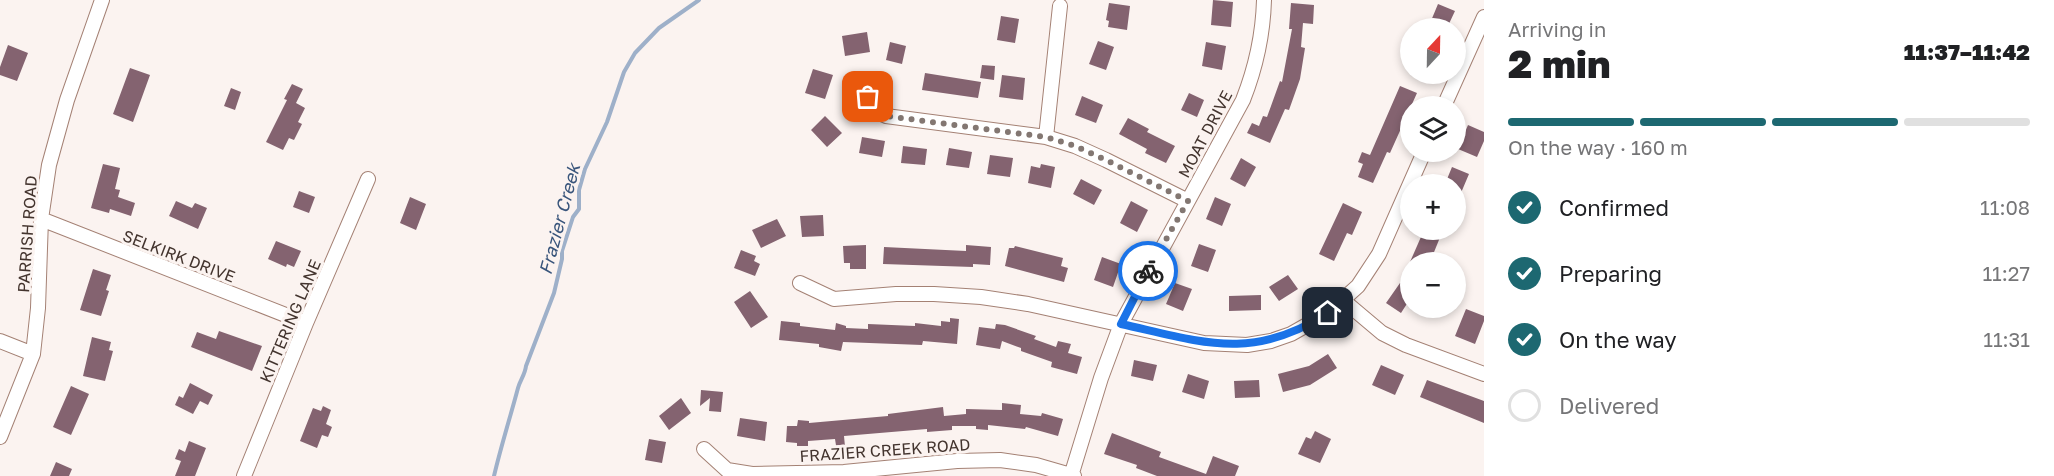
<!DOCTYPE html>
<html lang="en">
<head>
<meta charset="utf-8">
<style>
  body { margin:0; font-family:"Golos Text",sans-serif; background:#f6f6f6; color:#202124; height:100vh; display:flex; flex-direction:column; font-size:22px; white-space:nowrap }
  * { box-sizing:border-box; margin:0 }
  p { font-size:20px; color:#757577 }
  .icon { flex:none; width:33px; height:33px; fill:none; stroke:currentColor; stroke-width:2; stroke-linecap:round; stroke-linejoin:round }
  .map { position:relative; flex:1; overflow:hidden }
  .side { display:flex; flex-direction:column; background:#fff; width:570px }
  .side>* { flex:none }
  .needle { width:39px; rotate:22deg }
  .fabs { position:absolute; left:1400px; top:18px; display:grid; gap:12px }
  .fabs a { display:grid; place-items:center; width:66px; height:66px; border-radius:50%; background:#fff; box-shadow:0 3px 9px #0003; font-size:30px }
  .pin { position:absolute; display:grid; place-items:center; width:51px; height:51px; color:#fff; margin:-26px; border-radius:12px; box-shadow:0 3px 9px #0006 }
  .courier { position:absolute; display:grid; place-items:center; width:60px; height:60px; margin:-30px; border:4px solid #1a73e8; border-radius:50%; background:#fff; color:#222; box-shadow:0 2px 8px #0007 }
  .summary em { font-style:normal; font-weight:800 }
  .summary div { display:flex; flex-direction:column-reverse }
  .summary { display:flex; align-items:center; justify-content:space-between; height:102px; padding:0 24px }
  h1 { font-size:39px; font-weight:800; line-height:45px }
  .bar { display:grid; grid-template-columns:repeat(4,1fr); gap:9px 6px; align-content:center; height:72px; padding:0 24px }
  .bar i { height:8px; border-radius:4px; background:#e0e0e0 }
  .bar .on { background:#1d6871 }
  .bar p { grid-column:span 4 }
  ol { padding:0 24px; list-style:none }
  li { display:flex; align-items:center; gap:18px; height:66px }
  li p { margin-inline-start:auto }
  li .icon { padding:6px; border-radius:50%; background:#1d6871; color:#fff; stroke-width:4 }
  li:last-child { color:#757577 }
  li i { width:33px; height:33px; border:3px solid #e0e0e0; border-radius:50% }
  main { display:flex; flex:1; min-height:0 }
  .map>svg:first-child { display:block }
</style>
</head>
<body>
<main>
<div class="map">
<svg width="1484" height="476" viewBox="0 0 1484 476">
  <rect width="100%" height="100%" fill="#fbf3f0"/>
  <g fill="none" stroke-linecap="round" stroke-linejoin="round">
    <!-- stream -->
    <path stroke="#9eb0c9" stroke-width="4" d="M494 476C501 446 510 418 518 388 520 380 525 375 526 366L554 293 562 259V251L573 217 579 209V190L585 169 607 122 624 72 635 53 659 28 699 0"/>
  </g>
  <!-- building -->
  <path fill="#846370" d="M1213 0 1233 2 1231 27 1211 25Z
    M1109 3 1130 6 1127 30 1108 27 1109 21 1106 20Z
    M1291 3 1314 5 1313 24 1303 23 1301 47 1305 48 1300 79 1289 110 1285 109 1270 143 1247 133 1252 123 1259 126 1263 116 1267 117 1280 81 1282 82 1292 29H1289Z
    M1438 4 1455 11 1447 28H1428Z
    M1001 16 1019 19 1015 43 997 40Z
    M867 32 870 52 845 56 842 36Z
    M1098 41 1114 47 1106 70 1089 64Z
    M890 42 906 46 902 64 886 60Z
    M1206 42 1226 46 1222 70 1202 66Z
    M8 45 28 53 17 81 0 75V67Z
    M982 65 995 66 994 80 980 78Z
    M130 68 150 75 133 122 113 114Z
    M813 69 833 75 825 99 805 93Z
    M925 73 981 82 978 98 922 90Z
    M1002 75 1025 78 1023 100 999 97Z
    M292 84 303 89 296 103 305 108 298 122 302 124 294 140 289 138 283 150 266 142 287 100 284 99Z
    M1400 86 1417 93 1390 153 1387 152 1373 183 1358 177 1363 164 1358 162 1362 152 1370 155Z
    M231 88 241 92 235 110 224 106Z
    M1189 93 1204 100 1197 117 1181 110Z
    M1082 96 1103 105 1096 123 1075 115Z
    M825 116 842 133 827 147 811 130Z
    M1128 118 1149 129 1147 132 1175 146 1166 163 1145 153 1147 149 1119 134Z
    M1468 125 1484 132V141L1477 157 1458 149Z
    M862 137 885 141 882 157 859 153Z
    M903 146 927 149 925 165 901 163Z
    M949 148 972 152 969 168 946 165Z
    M990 155 1013 158 1010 177 987 174Z
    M1241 158 1256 167 1245 187 1230 179Z
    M103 164 120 168 115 189 120 190 118 197 135 203 131 216 110 209 109 213 91 208Z
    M1041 164 1055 167 1051 188 1028 183 1031 166 1040 168Z
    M1452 167 1469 174 1455 207V184H1445Z
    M1081 179 1102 190 1094 205 1073 194Z
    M299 191 315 197 309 213 293 207Z
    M410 197 426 204 416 230 400 223Z
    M1215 197 1231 204 1222 226 1206 219Z
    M176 201 192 208 195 203 207 208 198 229 169 216Z
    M1131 201 1148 210 1137 232 1120 223Z
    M1343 203 1362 212 1352 235 1347 233 1334 261 1319 254Z
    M823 215 824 236 802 237 800 216Z
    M777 219 786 236 761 248 752 230Z
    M1424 230H1443L1430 262H1410Z
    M276 241 301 251 294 267 287 264 286 267 268 259Z
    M1199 244 1216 250 1208 272 1191 266Z
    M866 245V269H850V263H844L843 246Z
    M966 245 991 247 990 265 973 264V267L883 264 884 247 966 251Z
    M1015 246 1063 258 1061 266 1068 268 1064 282 1005 266 1009 248H1014Z
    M741 250 756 256 754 261 760 264 755 276 734 268Z
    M1102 257 1121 264 1113 287 1094 280Z
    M93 269 111 275 106 290 109 291 101 316 80 310Z
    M1288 275 1298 289 1279 301 1269 287Z
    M1175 283 1192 289 1183 311 1166 304Z
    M1400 283 1410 291V299L1401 313 1386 303Z
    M750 291 768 317 751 328 734 302Z
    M1261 295V310L1229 311V296Z
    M1466 309 1484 316V321L1475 344 1455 336Z
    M950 318 959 319 957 344 923 341 922 345 843 342 841 351 819 347V344L779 340 781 321 800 323V326L835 330 836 323 846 326V328L868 329V324L915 326V323L941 326V321L950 322Z
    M996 324 1005 325 1036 336 1034 339 1056 347 1058 341 1071 344 1068 353 1082 357 1077 374 1051 367 1052 362 1021 351V348L1002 341 1000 349 976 345 979 327 995 329Z
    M219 331 262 346 252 371 191 347 197 332 216 339Z
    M92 337 111 342 109 350 113 351 105 381 83 376Z
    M1328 354 1337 368 1310 385 1283 392 1278 374 1309 366Z
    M1134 360 1157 365 1153 381 1131 376Z
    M1381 365 1404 375 1395 395 1372 385Z
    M1188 374 1209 381 1204 399 1182 392Z
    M1259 380 1260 397 1235 398 1234 381Z
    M1427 380 1484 401V423L1420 397Z
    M190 383 213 395 208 405 200 401 193 414 175 405 179 396 183 398Z
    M71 386 89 394 71 435 53 427Z
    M701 390 723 392 721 412 709 411 710 398 700 406Z
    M681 398 691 413 669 430 659 416Z
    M1002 403 1021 405 1020 414 1041 416 1042 413 1063 419 1058 436 1026 427 1025 429 988 425V430L976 429V426H952V430L927 432V429L844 436 846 457 838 458 835 439 808 441V446H797V443L786 442 787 426H797L798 420 809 421V423L888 416V414L943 407 944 416 966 414V409L1002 410Z
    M323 406 331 410 326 424 332 427 328 437 322 435 317 448 300 441 313 408 321 411Z
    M740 418 767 422 765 441 737 436Z
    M1315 431 1331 439 1320 463 1298 454 1306 437 1311 439Z
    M1112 433 1161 452 1159 457 1206 474 1213 456 1239 466 1235 476H1157L1136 468 1137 465 1104 454Z
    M649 439 666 442 662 463 645 460Z
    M189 441 206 448 195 476H175L181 461 175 459 179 449 185 452Z
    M56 462 72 469 69 476H50Z"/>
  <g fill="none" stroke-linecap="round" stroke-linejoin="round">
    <defs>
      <path id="street" d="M868 97 873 110 886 116 1046 137 1075 146 1106 160 1188 201
        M1444 106 1484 17
        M1046 137 1060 6
        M41 219 306 323
        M800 283 834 299 896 294H934L981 297 1028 304 1204 343 1247 345 1271 341 1291 334 1328 313 1358 286 1379 254 1424 152
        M1344 301 1382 333 1406 345 1484 374
        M0 341 33 354
        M0 437 33 354 38 308 41 219 49 165 67 100 102 0
        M704 449 727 470 752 474 844 472 957 461 1000 460 1036 465 1074 476
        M244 476 306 323 368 179
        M1071 476 1101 378 1121 324 1243 100C1256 67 1263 36 1264 0"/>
    </defs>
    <!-- street casing -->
    <use href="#street" stroke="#a48174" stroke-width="16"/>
    <!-- street -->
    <use href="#street" stroke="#fff" stroke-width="14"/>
  </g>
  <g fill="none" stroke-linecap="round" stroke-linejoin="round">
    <!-- done -->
    <path stroke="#837772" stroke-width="6" stroke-dasharray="0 10.8" d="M868 97 873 110 886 116 1046 137 1075 146 1106 160 1188 201 1148 271"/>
    <!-- route -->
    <path stroke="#1a73e8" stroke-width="8" d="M1148 271 1121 324C1202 342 1252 362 1328 313"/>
  </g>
  <g text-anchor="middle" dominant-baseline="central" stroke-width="6" stroke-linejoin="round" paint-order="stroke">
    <!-- street labels -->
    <g font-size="16" fill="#43342e" stroke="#fbf3f0">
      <text transform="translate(1205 134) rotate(-62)">MOAT DRIVE</text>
      <text transform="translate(27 234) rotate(-86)">PARRISH ROAD</text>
      <text transform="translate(179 256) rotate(21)">SELKIRK DRIVE</text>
      <text transform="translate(290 321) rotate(-67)">KITTERING LANE</text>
      <text transform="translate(885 450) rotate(-4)">FRAZIER CREEK ROAD</text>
    </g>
    <!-- water labels -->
    <g font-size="18" font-style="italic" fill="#39557b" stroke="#fbf3f0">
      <text transform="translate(559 219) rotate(-75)">Frazier Creek</text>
    </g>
  </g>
</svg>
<div class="fabs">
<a><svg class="needle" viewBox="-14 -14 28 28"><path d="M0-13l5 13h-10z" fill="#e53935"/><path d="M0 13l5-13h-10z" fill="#757577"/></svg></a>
<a><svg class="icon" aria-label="layers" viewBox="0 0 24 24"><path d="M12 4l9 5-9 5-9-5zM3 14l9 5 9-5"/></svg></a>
<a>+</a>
<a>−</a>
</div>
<div class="pin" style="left:868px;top:97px;background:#ea580c"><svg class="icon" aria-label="bag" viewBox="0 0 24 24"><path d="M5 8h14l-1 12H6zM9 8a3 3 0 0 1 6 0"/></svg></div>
<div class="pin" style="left:1328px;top:313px;background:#1f2937"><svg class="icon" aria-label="home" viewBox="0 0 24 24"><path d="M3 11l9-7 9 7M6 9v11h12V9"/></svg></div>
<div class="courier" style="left:1148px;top:271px"><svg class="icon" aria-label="bike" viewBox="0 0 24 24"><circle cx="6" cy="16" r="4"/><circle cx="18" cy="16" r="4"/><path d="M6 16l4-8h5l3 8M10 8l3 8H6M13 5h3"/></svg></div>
</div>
<section class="side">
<div class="summary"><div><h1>2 min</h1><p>Arriving in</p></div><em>11:37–11:42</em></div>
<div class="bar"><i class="on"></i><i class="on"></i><i class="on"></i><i></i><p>On the way · 160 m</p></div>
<ol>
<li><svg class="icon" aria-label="check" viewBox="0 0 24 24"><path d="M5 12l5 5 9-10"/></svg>Confirmed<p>11:08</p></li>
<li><svg class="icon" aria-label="check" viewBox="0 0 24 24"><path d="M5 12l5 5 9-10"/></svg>Preparing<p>11:27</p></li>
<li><svg class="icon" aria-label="check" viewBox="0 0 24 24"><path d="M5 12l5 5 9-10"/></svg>On the way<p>11:31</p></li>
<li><i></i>Delivered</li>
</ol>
</section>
</main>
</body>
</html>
